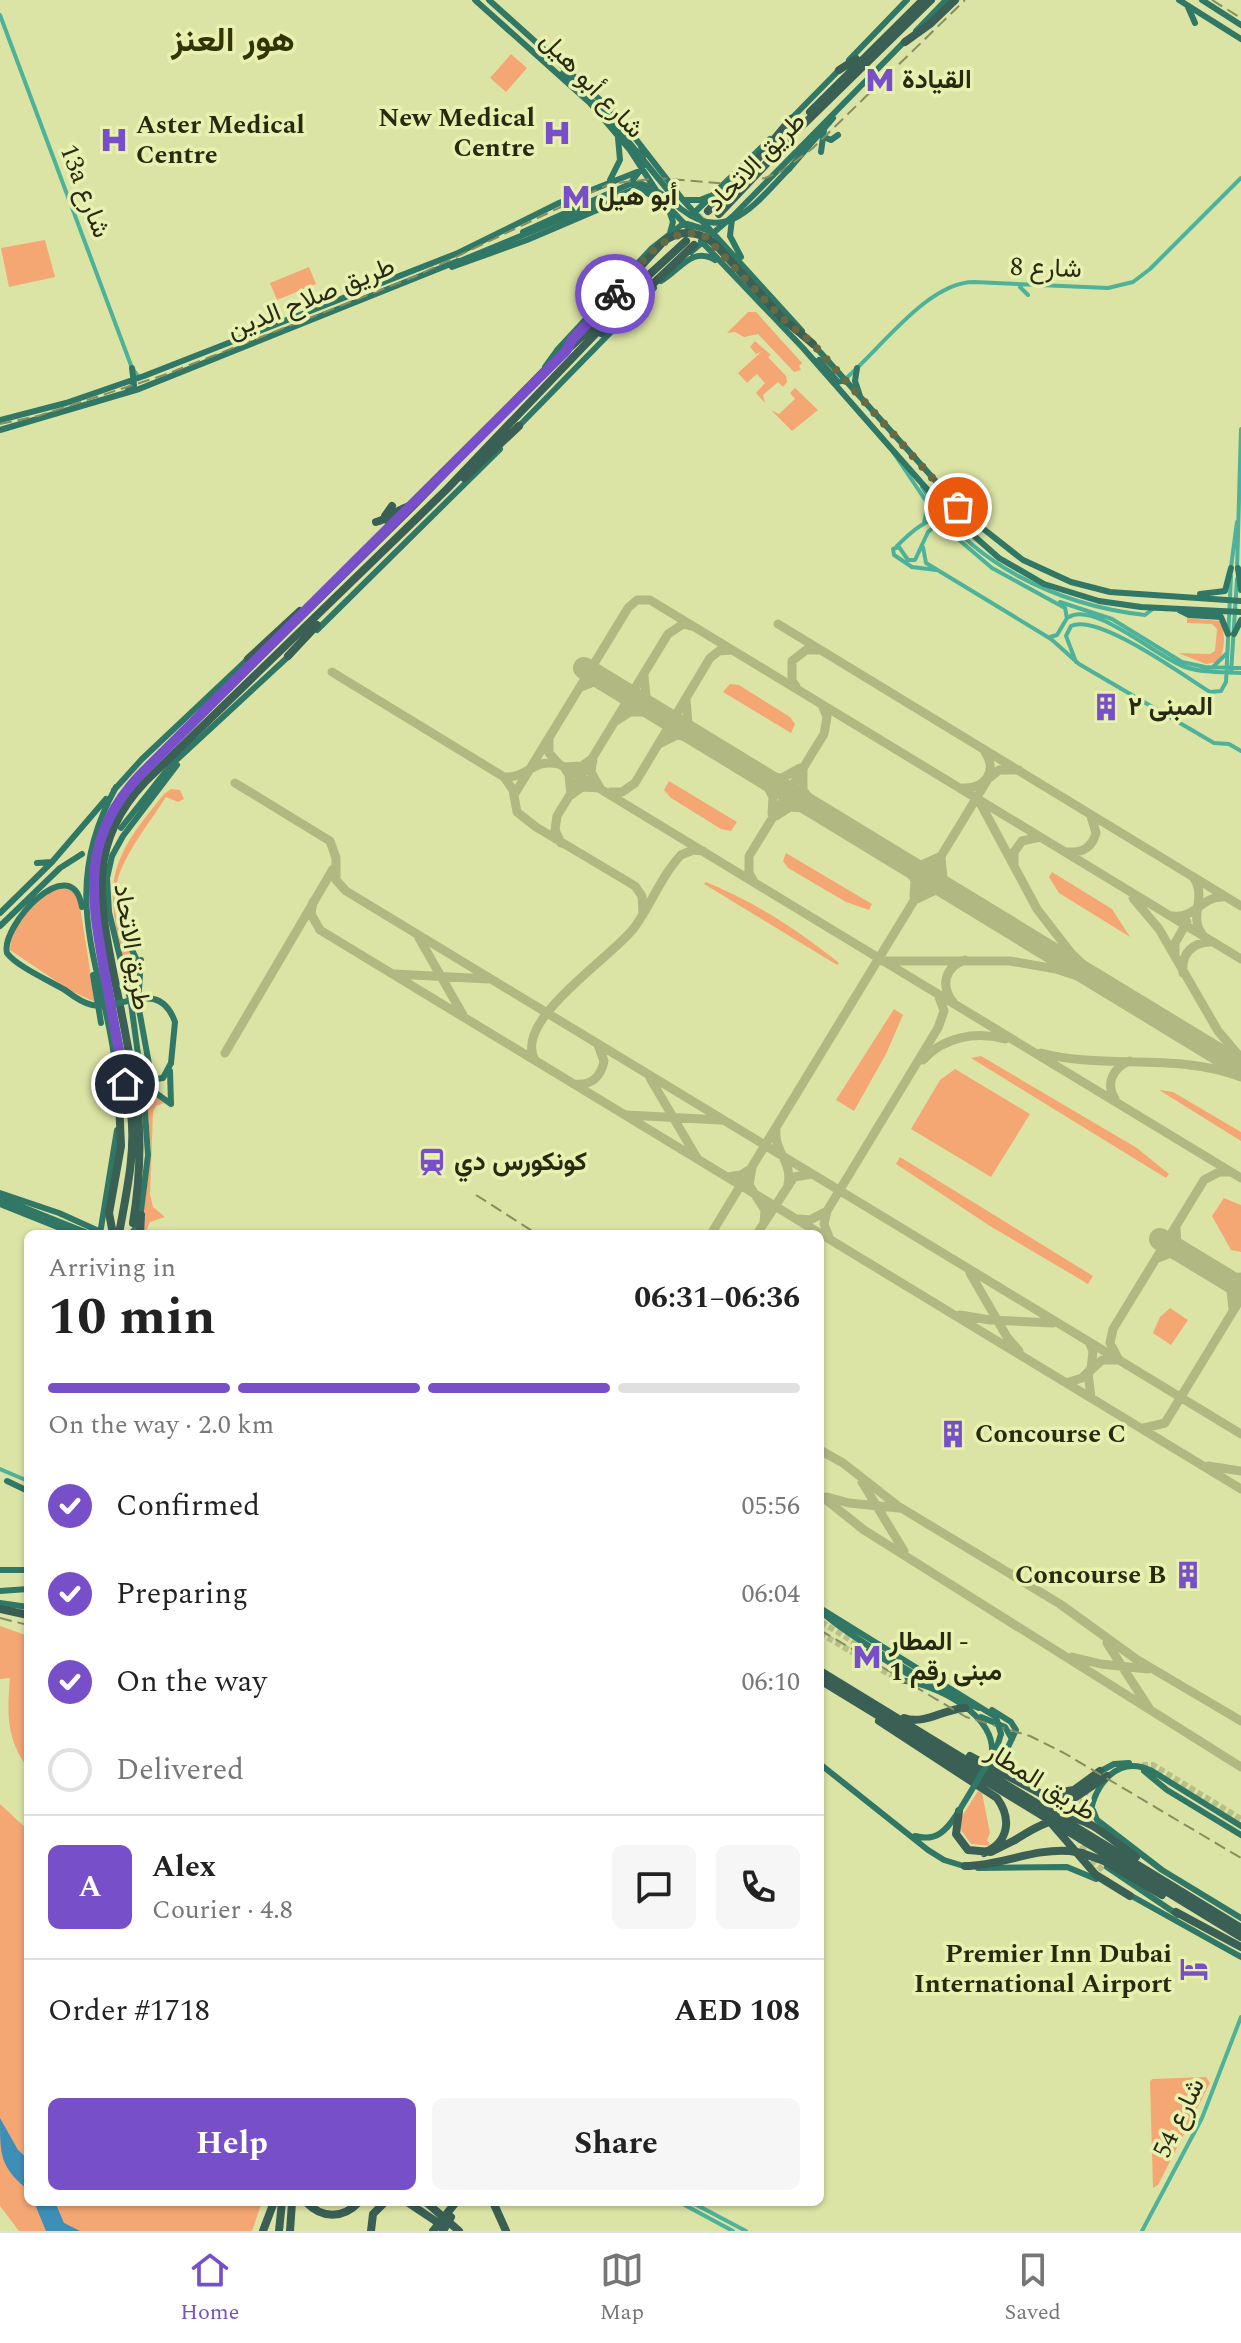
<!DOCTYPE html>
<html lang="en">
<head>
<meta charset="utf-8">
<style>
  body { margin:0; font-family:Spectral,Vazirmatn,serif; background:#f6f6f6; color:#222; height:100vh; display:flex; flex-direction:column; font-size:30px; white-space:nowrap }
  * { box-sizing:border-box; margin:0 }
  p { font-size:26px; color:#767676 }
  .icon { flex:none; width:44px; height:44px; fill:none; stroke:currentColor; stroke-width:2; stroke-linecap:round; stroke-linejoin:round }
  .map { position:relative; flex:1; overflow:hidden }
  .drawer { position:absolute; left:24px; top:1230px; width:800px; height:976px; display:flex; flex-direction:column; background:#fff; border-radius:12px; box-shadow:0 2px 6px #0004 }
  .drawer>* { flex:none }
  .pin { position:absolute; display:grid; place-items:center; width:68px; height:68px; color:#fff; margin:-34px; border:4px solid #fff; border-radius:50%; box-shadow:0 2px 8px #0007 }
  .courier { position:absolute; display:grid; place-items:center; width:80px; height:80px; margin:-40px; border:6px solid #7750c9; border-radius:50%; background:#fff; color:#222; box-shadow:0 2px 10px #0007 }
  .headline em { font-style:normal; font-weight:700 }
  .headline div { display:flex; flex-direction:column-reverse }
  .headline { display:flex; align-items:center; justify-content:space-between; height:136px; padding:0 24px }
  h1 { font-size:52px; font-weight:700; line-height:60px }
  .bar { display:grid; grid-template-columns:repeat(4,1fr); gap:12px 8px; align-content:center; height:96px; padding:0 24px }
  .bar i { height:10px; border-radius:6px; background:#e0e0e0 }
  .bar .current { background:#7750c9 }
  .bar p { grid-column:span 4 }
  .line { display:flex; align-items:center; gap:20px; padding:0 24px; border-top:2px solid #e0e0e0 }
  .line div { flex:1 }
  .round { display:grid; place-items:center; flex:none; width:84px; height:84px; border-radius:12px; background:#f6f6f6 }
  ol { padding:0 24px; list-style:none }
  li { display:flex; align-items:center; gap:24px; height:88px }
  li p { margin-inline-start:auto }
  li .icon { padding:8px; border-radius:50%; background:#7750c9; color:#fff; stroke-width:4 }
  li:last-child { color:#767676 }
  li i { width:44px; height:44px; border:4px solid #e0e0e0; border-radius:50% }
  .primary-button { display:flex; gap:16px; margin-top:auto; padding:16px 24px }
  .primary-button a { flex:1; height:92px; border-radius:12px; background:#7750c9; color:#fff; font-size:32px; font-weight:700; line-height:92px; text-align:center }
  .primary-button a+a { background:#f6f6f6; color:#222 }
  .tab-bar { display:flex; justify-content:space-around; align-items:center; height:112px; border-top:2px solid #e0e0e0; background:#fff; font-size:22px; color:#767676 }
  .tab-bar a { display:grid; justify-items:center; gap:4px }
  .tab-bar .current { color:#7750c9 }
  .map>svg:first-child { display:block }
</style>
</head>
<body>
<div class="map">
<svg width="1241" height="2231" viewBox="0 0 1241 2231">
  <rect width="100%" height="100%" fill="#dce4a5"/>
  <!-- green -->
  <path fill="#f4a773" d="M511 54 527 68 506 92 490 78Z
    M45 240 55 277 9 287 1 248Z
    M309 267 316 284 277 300 270 283Z
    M748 312H756L802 363 799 366 801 370 794 372 758 334 744 337 735 332 727 333Z
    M755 341 771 355 768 357 786 376 787 382 783 387 778 382 763 395 765 403 756 393 765 383 757 374 747 383 738 373 762 351 756 354 750 347Z
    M795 388 818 410 792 431 771 410 779 414 795 399 790 393Z
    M1187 618 1220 621C1226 631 1225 653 1218 662L1206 664 1178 653 1210 654 1215 651 1217 629 1212 624 1187 623Z
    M730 684 739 685 790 717 795 724 791 733 723 692Z
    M669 781 737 822 731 831 721 829 671 798 664 790Z
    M171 789 180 790 184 799 178 802 166 797C130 853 89 891 135 958L131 966 124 962C102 879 111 859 164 794Z
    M786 853 872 904 869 910 846 902 788 868 783 861Z
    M1052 872 1112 909 1130 937 1059 893 1049 877Z
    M706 882C755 902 798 930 839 963L837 965 704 884Z
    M62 887 73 891 79 900 95 1002 71 991 10 950 12 927 48 892Z
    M894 1009 903 1015 886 1054 854 1111 836 1100Z
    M981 1056 1137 1148 1169 1174 1166 1178 971 1058Z
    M955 1069 1030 1114 991 1177 911 1129 940 1080Z
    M145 1081 152 1094 164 1103 156 1106 153 1112 150 1194 153 1207 165 1217 150 1222 145 1234H141L151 1150Z
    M1159 1090 1173 1092 1241 1132V1141Z
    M900 1157 1093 1276 1088 1284 990 1226 896 1164Z
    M1224 1198 1241 1205V1252L1231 1250 1212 1216Z
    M1170 1308 1188 1320 1171 1345 1153 1333 1160 1317Z
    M0 1626 28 1636V1768C6 1739 7 1713 10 1678L0 1679Z
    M978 1791 982 1793 990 1833 987 1840 991 1846 971 1844 961 1830V1818Z
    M0 1804 28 1830V2202H262L252 2231H19L0 2206Z
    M1206 2077 1210 2083 1158 2185 1153 2188 1150 2082 1152 2079Z"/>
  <!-- water -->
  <path fill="#3e8fb8" d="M0 2118 18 2150 28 2159V2190C0 2167 0 2155 0 2118Z
    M34 2202H55L64 2223 80 2231H46Z"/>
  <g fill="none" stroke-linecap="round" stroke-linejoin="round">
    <!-- taxiway -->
    <path stroke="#b2b882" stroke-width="9" d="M778 624 1241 906
      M332 672 504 777 513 790 517 812 536 827 635 886 642 896 643 915
      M644 676 646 697 658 712
      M796 686 792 681V661L806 650H818
      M581 687 596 681 608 682
      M616 721 630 712H658
      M659 744 677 735 701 739 688 725 686 699
      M593 758 591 772 600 788 582 787 571 795 569 775 564 767 582 766Z
      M559 764 1241 1178
      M504 777C529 778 532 758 559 764L549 753V739
      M235 783 330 841 336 858V880L346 891 1241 1434
      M963 788C985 789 998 771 985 752
      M611 792H622L635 783 710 658 719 651 732 650
      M514 795 628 608 637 600H650L1241 959
      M978 799 1037 909 1071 953 1100 981
      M772 814 773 797 762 776 782 778 800 768
      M776 816 790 807 817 809 803 790V768
      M561 843 555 830 557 816 668 634 683 624 692 626
      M1067 852C1082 853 1092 848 1096 833L1091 816
      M1014 863V852L1022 841 1040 837
      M1193 877C1208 897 1188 915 1202 934
      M754 882 749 873V856L824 734 827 717 822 705
      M914 896 915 880 901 861 921 865 939 857
      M1133 898 1159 929 1218 1031 1241 1058
      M917 899 936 890 953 892 943 878 941 858
      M313 902 311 914 320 930 1241 1489
      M1173 916C1195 919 1202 896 1223 897
      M419 938 463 1015
      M1175 956V943L1187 922
      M882 961H1010L1056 969 1102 984
      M1183 973C1181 954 1192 942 1211 942
      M395 974 488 979
      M953 1002C940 985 945 967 965 960
      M225 1053 333 869
      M1041 1053C1106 1070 1176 1052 1241 1077
      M535 1060C512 1021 611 958 634 928 651 905 661 876 681 855L693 850 703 851
      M923 1060C943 1037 976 1031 1005 1039
      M650 1078 697 1158
      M574 1084C591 1086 601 1077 604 1061L598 1045
      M1115 1099C1105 1084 1113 1067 1130 1061
      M627 1115 720 1120
      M776 1131C774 1151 793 1163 788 1184
      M727 1177 741 1175 752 1168 749 1185 765 1210 764 1223
      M827 1211 938 1028 944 1011 938 994
      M800 1219 810 1220 827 1211 824 1224 829 1237
      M711 1234 988 779 999 770H1019
      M757 1234 794 1177 812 1174
      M1158 1258 1173 1252 1185 1254 1177 1245 1176 1228
      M970 1273 1007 1337 1019 1351
      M1224 1278 1231 1291 1233 1309
      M1224 1278 1241 1277
      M960 1315 990 1320 1053 1323
      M1066 1383 1082 1378 1091 1369 1093 1351 1089 1342
      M1091 1398 1088 1373 1102 1360H1119L1110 1343 1113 1329 1204 1180 1219 1172H1228
      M1144 1428 1165 1423 1241 1298
      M820 1450 843 1463 898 1506 1060 1604 1136 1659 1241 1721
      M1208 1466 1241 1471
      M862 1482 904 1551
      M820 1495 864 1530 1241 1767
      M827 1497 849 1503 899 1508
      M1107 1643 1149 1708
      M1072 1657 1101 1664 1148 1669"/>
    <!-- runway -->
    <path stroke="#b2b882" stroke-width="22" d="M584 668 1241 1068
      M1160 1239 1241 1288"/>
    <!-- major-tunnel -->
    <path stroke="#b8bf87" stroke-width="6" stroke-dasharray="6 3" stroke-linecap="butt" d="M821 1622 872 1653
      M820 1633 899 1680
      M1142 1765H1153L1241 1819
      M1076 1822 1086 1791
      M1078 1837 1087 1856 1105 1872"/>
    <!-- highway-tunnel -->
    <path stroke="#b8bf87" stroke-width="8" stroke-dasharray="8 4" stroke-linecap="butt" d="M689 230 708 211"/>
    <!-- minor -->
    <path stroke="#4db299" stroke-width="4" d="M0 15 132 368 139 378
      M1020 287 1028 295
      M844 380C879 351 927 282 974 282L1108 288 1133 282 1150 269 1241 178
      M893 452 928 504 924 523
      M922 487C970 564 1057 605 1145 615L1154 608
      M897 546C908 535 926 517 943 519
      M923 547 926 563 1051 639 1079 664 1214 743 1229 744 1241 751
      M1231 567 1237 522
      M936 570 912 567 894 555 893 549 899 547 908 560H915L928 532 935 526 945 528 992 568 1065 608 1067 618 1057 635 1050 637
      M1237 570 1241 429
      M1060 602 1112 619 1182 662 1205 667 1241 668
      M1069 617C1094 601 1158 658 1185 667 1203 673 1223 672 1241 673
      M1076 662 1066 636 1071 626C1098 613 1184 676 1210 692L1221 691 1226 682 1231 576
      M1213 667 1226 654
      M1231 673 1237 579
      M0 1469 28 1481
      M679 2202 733 2231
      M691 2202 746 2231
      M1142 2231 1202 2118 1241 2017"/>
    <!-- major -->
    <path stroke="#307766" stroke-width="6" d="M475 0 590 103 630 150 663 201 693 233
      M489 0 618 116 683 200 802 331
      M1179 0 1241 39
      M1202 0 1241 25
      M1188 7 1195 23
      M916 31 946 0
      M849 60 907 0
      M563 73 610 119
      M790 120 841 68
      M824 137 831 140 838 135
      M821 152 824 130
      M789 169 833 118
      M610 180 620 160 618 138
      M630 184H642L653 188
      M683 200H700L710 196
      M669 210 673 222 670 233
      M692 215 770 139
      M732 219 730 236 741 257
      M687 224 714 232
      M523 232 630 184 644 165 641 146
      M701 241 803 348 948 513 999 558 1044 584 1099 601 1141 607 1241 612
      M691 252 733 216 905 41
      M452 267 527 240 637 193H647L661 200
      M661 281C680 270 692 246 715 260
      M812 343 967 516 1023 560 1071 582 1110 592 1241 601
      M819 360 838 382 844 380
      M545 367 558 349 652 248 684 223
      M857 368 855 381 860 396
      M128 390 134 385 132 368
      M0 420 66 403 144 376 458 253 559 203 642 170
      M517 428 654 288
      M0 430 139 389 458 261
      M1238 568 1241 590
      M1200 594 1225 591 1231 568
      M1179 610 1189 615 1221 617 1228 634
      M317 630 500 449
      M1234 634 1241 620
      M116 787C49 908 116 982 118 1103
      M114 790 142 759 248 659
      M121 828 170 766 291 654
      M37 863 52 862
      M0 913 52 862 106 799
      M0 926 60 868 82 854
      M141 960 138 1004 151 1075 156 1079 163 1078 171 1063
      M121 962 130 967 135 964 136 958 130 946
      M93 975 101 1023
      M65 990C50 981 16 966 7 953 0 926 72 848 82 907
      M144 1071 153 1091 171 1104
      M170 1071 171 1104
      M141 1076 131 1003 109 912 107 878 112 856 123 836 177 765
      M0 1193 59 1213 101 1232
      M0 1198 90 1234
      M0 1204 75 1234
      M140 1219 148 1155 144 1099
      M100 1234 117 1130
      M131 1234 140 1222
      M7 1481 28 1491
      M0 1570H28
      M0 1591 28 1589
      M0 1603 28 1607
      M820 1608 996 1717
      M820 1609C831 1626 957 1702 979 1708
      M820 1621 821 1622
      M869 1650 908 1674H918
      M899 1680C934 1683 1001 1716 991 1758
      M992 1710 1011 1722 1016 1730 1003 1758 1007 1775
      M981 1717 1005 1727 1012 1739
      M994 1756 1001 1734
      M820 1764 928 1850 944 1860 967 1867
      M1144 1771 1167 1790 1241 1835
      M1099 1772 1114 1764 1129 1763
      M1093 1810 1097 1820 1162 1870 1241 1918
      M1090 1815C1095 1784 1118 1754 1152 1771L1241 1826
      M915 1836C936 1842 946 1831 957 1814
      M1107 1867 1178 1915
      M978 1868 1067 1867 1096 1879
      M1128 1894 1223 1947
      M1223 1947 1241 1957"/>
    <!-- highway -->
    <path stroke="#3a5f54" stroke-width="8" d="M905 42 930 24 955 0
      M839 70 856 59
      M810 112 923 0
      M708 211 755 162 791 119
      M719 214 802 126 931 0
      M781 317 813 344
      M601 333 694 245
      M571 342 595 316
      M464 478 519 426
      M387 520 385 516 392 506
      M376 522C391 518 399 508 413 505
      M288 656 317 625
      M248 659 300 611
      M137 1073 145 1103
      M133 1223C140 1180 142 1138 136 1095 130 1055 122 1015 114 976 99 900 87 843 145 782L447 489 602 327
      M113 1234 109 1213 121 1146 119 1100
      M119 1234C126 1194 136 1153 131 1113 124 1065 112 1016 104 968 90 892 82 836 140 775L414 505 543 372 686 241
      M140 1234 141 1215
      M0 1609 28 1615
      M820 1671 1241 1928
      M820 1680 1241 1937
      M904 1718C926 1725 943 1709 965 1708
      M879 1721 997 1798C1012 1819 1009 1842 984 1853
      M970 1756 1051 1799 1076 1797 1107 1776
      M1049 1794 1074 1790 1100 1771
      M959 1811 956 1834 968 1850 991 1852 1015 1840
      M1051 1823 1096 1875 1130 1896
      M1082 1853 1104 1861 1162 1895
      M965 1866C1001 1866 1033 1848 1070 1851
      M1176 1912 1241 1947
      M306 2202C322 2219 343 2219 359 2202
      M407 2202 443 2226
      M426 2202 459 2231
      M493 2202 506 2231
      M263 2231 274 2202
      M279 2231 282 2202
      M290 2231 292 2202
      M371 2231 373 2214 385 2202"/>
    <!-- rail -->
    <path stroke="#888d60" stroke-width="2" stroke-dasharray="12 6" stroke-linecap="butt" d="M1212 0 1241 18
      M0 424 38 416 164 375 414 277 609 184 659 178 729 184 765 178 782 171 813 148 965 0
      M476 1195 537 1234
      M0 1618 28 1625
      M820 1630 966 1717 1030 1736 1064 1753 1241 1858"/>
    <!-- major-bridge -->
    <path stroke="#307766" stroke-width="6" d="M610 119 675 199
      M453 264 637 188C657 187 666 197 681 209 728 246 757 201 789 169
      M65 990C73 996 82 1003 92 1005 122 1011 159 977 175 1022L171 1063
      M996 1717 1001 1734
      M959 1811 991 1758"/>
    <!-- highway-bridge -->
    <path stroke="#3a5f54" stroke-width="8" d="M595 316 663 242C681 228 701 231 717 246L781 317
      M1015 1840C1076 1801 1083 1819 1136 1857
      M1070 1851 1082 1853
      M433 2231 456 2202
      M443 2231 451 2217"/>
  </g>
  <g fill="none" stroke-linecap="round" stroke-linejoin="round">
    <!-- done -->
    <path stroke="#666b45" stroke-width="8" stroke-dasharray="0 14.4" d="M615 294C639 268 665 222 705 236L781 317 813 344 958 507"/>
    <!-- route -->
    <path stroke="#7750c9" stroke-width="10" d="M125 1084C118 1046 111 1007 104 969 90 892 82 837 140 775L566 351 572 340 615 294"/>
  </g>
  <!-- icons -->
  <defs>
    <symbol id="metro-bare" viewBox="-9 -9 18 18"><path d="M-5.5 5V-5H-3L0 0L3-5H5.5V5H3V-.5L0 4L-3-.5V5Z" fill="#7750c9" stroke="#e9f1b1" stroke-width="2.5" paint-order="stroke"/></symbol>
    <symbol id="hospital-bare" viewBox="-9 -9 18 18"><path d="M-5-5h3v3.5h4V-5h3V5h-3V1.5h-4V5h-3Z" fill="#7750c9" stroke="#e9f1b1" stroke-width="2.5" paint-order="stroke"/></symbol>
    <symbol id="building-bare" viewBox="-9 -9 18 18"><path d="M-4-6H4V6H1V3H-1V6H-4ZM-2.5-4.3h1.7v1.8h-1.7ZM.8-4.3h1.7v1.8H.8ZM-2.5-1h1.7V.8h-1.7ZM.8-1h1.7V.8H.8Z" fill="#7750c9" stroke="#e9f1b1" stroke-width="2.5" paint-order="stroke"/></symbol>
    <symbol id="station-bare" viewBox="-9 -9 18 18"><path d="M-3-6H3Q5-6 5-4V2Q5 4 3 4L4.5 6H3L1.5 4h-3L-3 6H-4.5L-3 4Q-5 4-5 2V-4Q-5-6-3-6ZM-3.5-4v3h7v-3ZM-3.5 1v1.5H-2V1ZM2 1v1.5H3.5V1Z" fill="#7750c9" stroke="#e9f1b1" stroke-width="2.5" paint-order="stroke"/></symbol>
    <symbol id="hotel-bare" viewBox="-9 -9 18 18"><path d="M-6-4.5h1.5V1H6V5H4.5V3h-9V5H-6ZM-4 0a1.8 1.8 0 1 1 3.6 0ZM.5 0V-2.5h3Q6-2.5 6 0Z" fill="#7750c9" stroke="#e9f1b1" stroke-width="2.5" paint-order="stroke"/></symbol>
  </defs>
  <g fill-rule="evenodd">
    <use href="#metro-bare" x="860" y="60" width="40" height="40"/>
    <use href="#hospital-bare" x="537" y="113" width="40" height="40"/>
    <use href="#hospital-bare" x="94" y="120" width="40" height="40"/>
    <use href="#metro-bare" x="556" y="177" width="40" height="40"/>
    <use href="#building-bare" x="1086" y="687" width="40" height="40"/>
    <use href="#station-bare" x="412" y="1142" width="40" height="40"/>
    <use href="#building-bare" x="933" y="1414" width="40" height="40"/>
    <use href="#building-bare" x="1168" y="1555" width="40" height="40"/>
    <use href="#metro-bare" x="847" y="1637" width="40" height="40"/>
    <use href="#hotel-bare" x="1174" y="1949" width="40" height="40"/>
  </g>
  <g text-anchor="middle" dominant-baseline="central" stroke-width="7" stroke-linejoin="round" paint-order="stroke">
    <!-- poi labels -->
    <g font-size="26" font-weight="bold" fill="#272a11" stroke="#e9f1b1" text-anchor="start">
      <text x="902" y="80">القيادة</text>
      <text x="535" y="118" text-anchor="end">New Medical<tspan x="535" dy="30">Centre</tspan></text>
      <text x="136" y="125">Aster Medical<tspan x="136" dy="30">Centre</tspan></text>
      <text x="598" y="197">أبو هيل</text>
      <text x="1128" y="707">المبنى ٢</text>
      <text x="454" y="1162">كونكورس دي</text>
      <text x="975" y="1434">Concourse C</text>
      <text x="1166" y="1575" text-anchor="end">Concourse B</text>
      <text x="889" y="1642">المطار -<tspan x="889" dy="30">مبنى رقم 1</tspan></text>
      <text x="1172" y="1954" text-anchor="end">Premier Inn Dubai<tspan x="1172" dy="30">International Airport</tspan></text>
    </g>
    <!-- street labels -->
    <g font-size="26" fill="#272a11" stroke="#e9f1b1">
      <text transform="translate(592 85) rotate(46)">شارع أبو هيل</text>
      <text transform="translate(756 162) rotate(-45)">طريق الاتحاد</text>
      <text transform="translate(85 191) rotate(69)">13a شارع</text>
      <text transform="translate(1046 268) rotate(2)">شارع 8</text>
      <text transform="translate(311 298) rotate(-22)">طريق صلاح الدين</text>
      <text transform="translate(132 947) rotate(81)">طريق الاتحاد</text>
      <text transform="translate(1041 1782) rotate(32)">طريق المطار</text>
      <text transform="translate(1179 2118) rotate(-64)">شارع 54</text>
    </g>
    <!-- district labels -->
    <g font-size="34" font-weight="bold" fill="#313404" stroke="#e9f1b1">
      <text x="233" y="41">هور العنز</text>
    </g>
  </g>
</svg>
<div class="pin" style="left:958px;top:507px;background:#ea580c"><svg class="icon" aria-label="bag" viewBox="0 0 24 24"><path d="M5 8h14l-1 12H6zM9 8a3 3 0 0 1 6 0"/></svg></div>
<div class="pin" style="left:125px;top:1084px;background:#1f2937"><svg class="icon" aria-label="home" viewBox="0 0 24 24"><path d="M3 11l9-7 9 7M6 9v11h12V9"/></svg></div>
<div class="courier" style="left:615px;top:294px"><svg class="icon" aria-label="bike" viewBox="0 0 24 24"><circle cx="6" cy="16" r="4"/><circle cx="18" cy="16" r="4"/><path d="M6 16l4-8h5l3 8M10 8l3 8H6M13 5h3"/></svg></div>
<section class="drawer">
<div class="headline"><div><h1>10 min</h1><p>Arriving in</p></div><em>06:31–06:36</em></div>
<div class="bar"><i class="current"></i><i class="current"></i><i class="current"></i><i></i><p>On the way · 2.0 km</p></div>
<ol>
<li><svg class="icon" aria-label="check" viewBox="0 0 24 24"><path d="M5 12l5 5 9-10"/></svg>Confirmed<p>05:56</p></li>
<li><svg class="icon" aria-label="check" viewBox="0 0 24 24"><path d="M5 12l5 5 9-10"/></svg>Preparing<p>06:04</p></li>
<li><svg class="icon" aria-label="check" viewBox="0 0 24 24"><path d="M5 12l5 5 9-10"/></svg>On the way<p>06:10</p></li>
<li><i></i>Delivered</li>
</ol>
<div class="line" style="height:144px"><b class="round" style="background:#7750c9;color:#fff">A</b><div><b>Alex</b><p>Courier · 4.8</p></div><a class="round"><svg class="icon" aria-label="chat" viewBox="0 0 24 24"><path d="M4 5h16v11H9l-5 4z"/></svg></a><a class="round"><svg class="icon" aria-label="phone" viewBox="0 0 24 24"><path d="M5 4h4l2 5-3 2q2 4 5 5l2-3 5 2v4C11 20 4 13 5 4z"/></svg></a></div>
<div class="line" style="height:104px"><div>Order #1718</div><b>AED 108</b></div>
<div class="primary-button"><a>Help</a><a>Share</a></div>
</section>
</div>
<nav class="tab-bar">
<a class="current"><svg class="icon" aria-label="home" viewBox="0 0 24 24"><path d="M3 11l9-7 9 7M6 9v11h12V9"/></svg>Home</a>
<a><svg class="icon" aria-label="map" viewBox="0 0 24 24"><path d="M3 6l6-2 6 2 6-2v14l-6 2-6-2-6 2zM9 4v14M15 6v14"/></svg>Map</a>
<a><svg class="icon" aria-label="saved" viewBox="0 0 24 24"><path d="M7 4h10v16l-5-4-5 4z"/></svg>Saved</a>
</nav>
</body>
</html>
